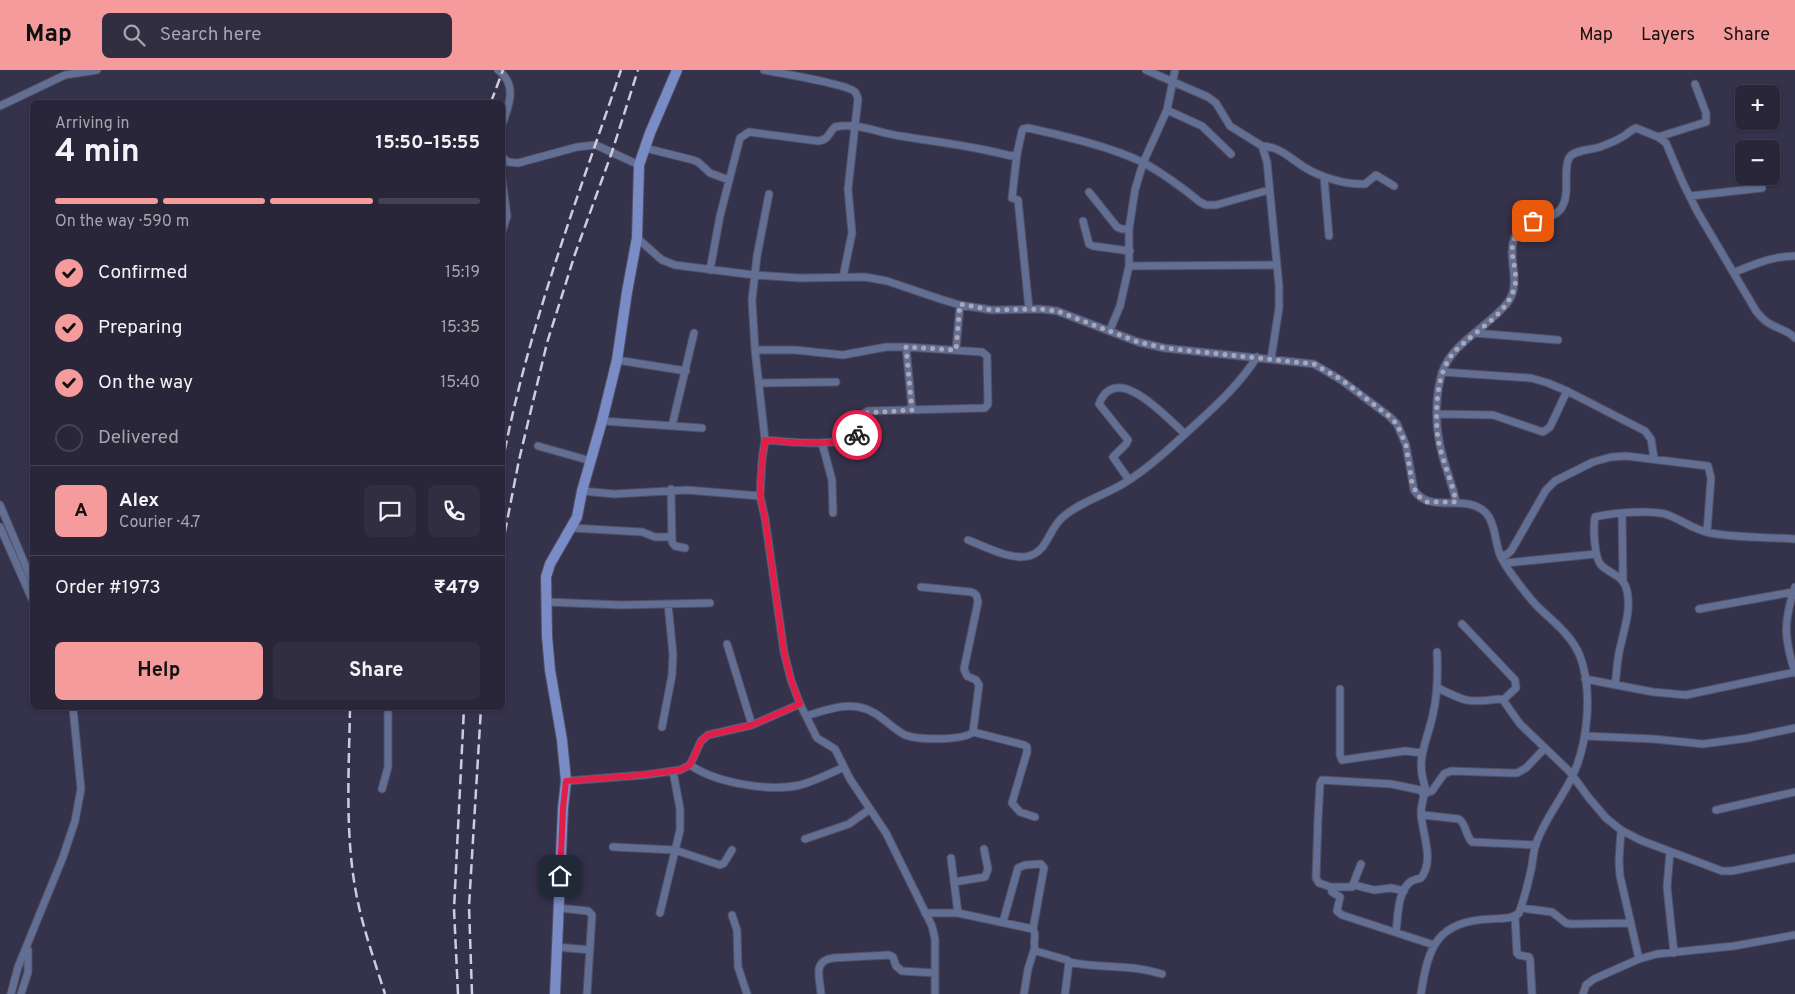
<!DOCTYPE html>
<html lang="en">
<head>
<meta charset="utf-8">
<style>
  body { margin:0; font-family:Overpass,sans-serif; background:#302e40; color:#f1f3f6; height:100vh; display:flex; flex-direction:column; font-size:19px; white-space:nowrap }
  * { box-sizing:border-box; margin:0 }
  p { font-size:16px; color:#a5a5ae }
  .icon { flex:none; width:28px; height:28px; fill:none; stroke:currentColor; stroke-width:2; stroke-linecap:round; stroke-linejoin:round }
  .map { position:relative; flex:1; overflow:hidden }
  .side { position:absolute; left:30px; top:30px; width:475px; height:610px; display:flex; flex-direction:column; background:#282638; border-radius:8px; box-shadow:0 1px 4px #0004,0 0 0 1px #444353 }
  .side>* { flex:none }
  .fabs { position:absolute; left:1735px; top:15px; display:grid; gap:10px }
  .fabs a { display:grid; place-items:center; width:45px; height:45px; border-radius:8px; background:#282638; box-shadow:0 1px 4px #0004,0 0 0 1px #444353; font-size:25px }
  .pin { position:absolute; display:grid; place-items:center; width:42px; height:42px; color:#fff; margin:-21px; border-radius:10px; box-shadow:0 2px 8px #0006 }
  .courier { position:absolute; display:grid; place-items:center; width:50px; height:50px; margin:-25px; border:4px solid #e11d48; border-radius:50%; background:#fff; color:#222; box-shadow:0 1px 6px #0007 }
  .overview em { font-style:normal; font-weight:700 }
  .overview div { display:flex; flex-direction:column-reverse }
  .overview { display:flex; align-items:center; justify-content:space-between; height:85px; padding:0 25px }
  h1 { font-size:32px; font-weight:700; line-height:38px }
  .bar { display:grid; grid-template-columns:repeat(4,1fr); gap:8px 5px; align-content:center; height:60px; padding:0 25px }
  .bar i { height:6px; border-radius:4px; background:#444353 }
  .bar .selected { background:#f59b9c }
  .bar p { grid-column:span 4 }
  .line { display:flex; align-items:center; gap:12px; padding:0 25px; border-top:1px solid #444353 }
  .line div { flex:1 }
  .round { display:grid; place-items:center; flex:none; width:52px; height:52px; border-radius:8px; background:#302e40 }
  ol { padding:0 25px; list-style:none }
  li { display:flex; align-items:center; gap:15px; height:55px }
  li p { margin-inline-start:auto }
  li .icon { padding:5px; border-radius:50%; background:#f59b9c; color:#111; stroke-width:4 }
  li:last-child { color:#a5a5ae }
  li i { width:28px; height:28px; border:2px solid #444353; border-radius:50% }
  .button { display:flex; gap:10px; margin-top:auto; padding:10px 25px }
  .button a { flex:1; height:58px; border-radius:8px; background:#f59b9c; color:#111; font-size:20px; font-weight:700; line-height:58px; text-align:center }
  .button a+a { background:#302e40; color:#f1f3f6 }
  header { display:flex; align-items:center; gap:30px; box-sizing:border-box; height:70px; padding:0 25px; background:#f59b9c; color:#111 }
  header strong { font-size:24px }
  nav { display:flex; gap:28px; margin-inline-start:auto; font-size:18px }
  .search { width:350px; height:45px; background:#302e40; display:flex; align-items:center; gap:12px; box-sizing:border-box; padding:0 18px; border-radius:8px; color:#a5a5ae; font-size:19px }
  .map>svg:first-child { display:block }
</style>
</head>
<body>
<header>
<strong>Map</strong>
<div class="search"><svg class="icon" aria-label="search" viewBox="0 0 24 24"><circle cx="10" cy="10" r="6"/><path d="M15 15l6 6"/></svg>Search here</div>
<nav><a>Map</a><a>Layers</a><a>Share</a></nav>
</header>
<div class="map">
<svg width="1795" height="924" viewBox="0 0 1795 924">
  <rect width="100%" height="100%" fill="#35324b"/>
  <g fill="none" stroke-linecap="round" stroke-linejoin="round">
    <defs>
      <path id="street" d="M498 0C518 15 509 35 502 55
        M764 0C779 3 848 14 855 22 856 23 858 28 858 29L848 119 852 163 843 207
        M1146 0 1208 27 1216 33 1230 56 1262 76 1267 92 1279 216V238L1271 289
        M0 36 65 5 97 0
        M1167 40 1202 56 1231 84
        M1658 67 1706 52V43L1695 14
        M1262 76C1280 77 1290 88 1304 97 1320 107 1346 115 1365 114L1376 105 1394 116
        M645 78 693 90 698 92 710 103 729 110
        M1017 84 1012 128 1018 130 1029 239
        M502 87 508 92 518 93 577 77 596 75 639 95
        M1324 107 1329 166
        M502 109 507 146 502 162
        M1089 122 1117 157 1122 159H1129
        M1690 126 1762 118
        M1083 151 1089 174 1093 176 1130 181
        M637 168 662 190 675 195 754 205 800 208 865 207 887 211 940 229 960 235 992 240 1040 239 1057 241 1138 272 1164 278 1314 294 1341 310 1389 346 1397 354 1406 375 1414 420C1430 445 1466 422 1486 443 1495 453 1495 470 1499 482 1501 489 1506 496 1510 502 1518 513 1527 525 1536 535 1552 551 1571 564 1580 586 1593 621 1588 674 1572 707 1561 730 1544 750 1536 774 1533 782 1533 791 1531 800 1528 814 1524 829 1519 843 1511 850 1500 848 1490 849 1437 851 1428 877 1421 924
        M1129 196 1276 195
        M710 200 720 146 740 68 749 62 818 71C829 70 828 63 835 57 857 52 879 63 900 66 937 72 974 76 1011 86L1017 84 1022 61 1023 59 1028 58C1064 66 1113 77 1146 94 1165 105 1183 118 1200 132L1206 135H1216L1269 120
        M1735 202C1755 194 1773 186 1795 186
        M1110 260 1120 236 1129 196V159L1135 120 1143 93 1167 40 1175 0
        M1475 263 1558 270
        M906 277 912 339
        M755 280H795L843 285 886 277H906L982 282 987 286 988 334 985 338 868 341 861 345 858 364C839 378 789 372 765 370
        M956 280 960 235
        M617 290 686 301
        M1442 302 1531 308 1548 313 1567 321 1645 361 1651 369 1654 388
        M759 313 836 312
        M1438 344 1493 345 1543 362 1550 357 1567 321
        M602 351 702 358
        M672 356 694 263
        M822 373 832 410 833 443
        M538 376 591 391
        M1129 410 1113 387 1126 374 1128 370 1099 334C1116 290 1167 348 1185 364
        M671 419 672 472 675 476 685 478
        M582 421 614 424 687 420 760 426
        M1456 432C1452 411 1442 391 1439 370 1435 350 1436 322 1442 303 1451 273 1490 256 1508 232 1522 213 1507 189 1514 169 1523 146 1548 154 1560 140 1572 125 1562 101 1569 88 1573 80 1591 80 1600 77 1608 74 1616 71 1624 66 1628 63 1631 60 1636 58L1658 67 1666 73 1683 113 1697 141 1756 241C1761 247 1765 252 1772 255 1781 260 1789 261 1795 268
        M0 435 32 511
        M1622 444 1623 510
        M0 457 32 529
        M572 458 642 462 655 467H671
        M968 470C984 476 1012 491 1029 486 1048 481 1049 458 1063 447 1081 431 1106 425 1126 412 1147 399 1166 382 1185 364 1211 340 1237 318 1257 287
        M1500 485H1506L1511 481 1546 420 1555 411 1593 392 1611 387 1626 386 1708 396 1711 408 1707 462
        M1505 493 1596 484
        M1795 517C1783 553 1784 567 1795 603
        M546 532 622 535 710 533
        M1699 539 1793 522
        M1462 554 1515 610 1516 618 1503 630
        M727 574 752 655
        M1585 609 1653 622 1686 625 1795 602
        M1615 615C1617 602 1617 587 1621 574 1625 556 1631 539 1627 521 1624 505 1611 505 1601 495 1594 487 1593 457 1595 447 1611 443 1653 439 1668 445 1684 451 1692 459 1710 463 1738 468 1767 467 1795 469
        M1438 618C1466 632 1468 633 1499 629L1503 630 1520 654 1569 701 1589 728 1606 748 1621 760 1640 770 1722 801H1732L1795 788
        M1340 619V685L1342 690 1405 681 1422 683
        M800 634 817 668 835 679 850 709 886 763 932 856 935 869V924
        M806 646C823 641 841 634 859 637 879 641 888 656 905 665 917 670 963 671 973 662L979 615 976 610 967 606 964 599 978 532C977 526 977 524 971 522L921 517
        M662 657 672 605 673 584 668 534
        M973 662 1024 675 1027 677V682L1012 733 1020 742 1035 747
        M1585 666 1654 669 1703 674 1748 668 1795 658
        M690 695C716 713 770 722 800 715 815 711 829 704 844 697
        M566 711 644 705 680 700 690 695 701 671 708 665 752 655 800 634 791 610 784 582 765 448 760 426 762 390 765 370 755 280 752 230 757 186 769 124
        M382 719 388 697V638
        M1423 723 1432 721 1444 704 1451 701 1511 703H1517L1526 698 1545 678
        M1427 723C1414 688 1426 677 1433 644 1438 623 1438 603 1437 582
        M1716 740 1795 722
        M1621 760 1619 791 1620 806 1639 889
        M805 769 849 754 870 739
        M613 777 675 780 720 795 724 793 732 780
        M1670 782 1667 817 1674 883
        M951 788 958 843
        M954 812 985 807 988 799 984 779
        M1354 815 1374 820 1391 818 1404 821
        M1331 817H1352L1361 794
        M559 838 588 841 592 845 587 924
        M1521 838 1552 842 1566 853 1571 854 1631 853
        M660 843 680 760V739L673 701
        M925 843H958L1033 859C1038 866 1031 874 1036 881L1067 890 1069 892 1065 924
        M732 845 737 860 738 897 747 924
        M1515 847 1517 883 1519 885 1529 887 1530 889 1532 924
        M1003 852 1018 798 1025 795 1041 794 1044 798 1033 859
        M1396 862C1398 848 1397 823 1410 812 1413 810 1417 809 1421 808 1435 790 1422 764 1421 743
        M1434 875 1342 845 1337 841 1340 827 1332 822 1331 817 1319 813 1316 808 1318 749 1320 714 1322 710 1391 714 1420 720 1424 725 1421 740 1423 745 1459 749C1467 755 1465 765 1472 772L1536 775
        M557 877 590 880
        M1069 892C1101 899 1131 894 1162 904
        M11 924 18 897 63 787 75 751 81 719 73 638
        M21 924 28 902V880
        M821 924C820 908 812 891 833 888L889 885 893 887 896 896 902 901 935 903
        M1024 924 1028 899 1034 880
        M1583 924 1586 915 1594 909 1639 889 1657 884 1734 876 1795 865"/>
      <path id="secondary" d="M555 924 563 738 566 711 562 670 550 600 547 566 546 507 550 494 577 447 582 421 602 351 617 290 627 222 637 168 639 95 650 63 677 0"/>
    </defs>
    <!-- street casing -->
    <use href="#street" stroke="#514f66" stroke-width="9"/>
    <!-- secondary casing -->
    <use href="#secondary" stroke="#514f66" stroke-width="12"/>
    <!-- street -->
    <use href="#street" stroke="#626e92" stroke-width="7"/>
    <!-- secondary -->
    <use href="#secondary" stroke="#7a8cc5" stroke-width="10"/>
    <!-- rail -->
    <path stroke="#cecdde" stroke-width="2.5" stroke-dasharray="10 5" stroke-linecap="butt" d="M491 32 503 0
      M502 395C527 260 577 130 621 0
      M502 477 519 390 547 273 575 184 612 82 638 0
      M350 638C349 697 345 758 355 817 361 853 374 889 385 924
      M458 924 454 839 464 638
      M472 924 469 836 481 638"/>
  </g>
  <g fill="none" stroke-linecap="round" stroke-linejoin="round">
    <!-- done -->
    <path stroke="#a9a7ba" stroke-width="5" stroke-dasharray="0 9" d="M857 365 860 359 861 346 864 343 912 340 906 277 956 280 960 234 992 240 1040 239 1057 241 1138 272 1164 278 1314 294 1342 310 1389 346 1397 354 1406 375 1412 413 1418 426 1427 432H1456C1452 410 1442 391 1438 369 1435 347 1436 310 1448 291 1452 283 1459 277 1466 271 1482 257 1505 243 1513 222 1524 195 1494 173 1533 151"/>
    <!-- route -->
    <path stroke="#e11d48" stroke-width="6" d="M560 806 563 738 566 711 631 706 680 700 690 695 701 671 708 665 752 655 800 634 791 610 784 582 765 448 760 426 762 390 765 370C790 372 835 378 857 365"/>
  </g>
</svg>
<div class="fabs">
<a>+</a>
<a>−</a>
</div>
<div class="pin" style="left:1533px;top:151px;background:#ea580c"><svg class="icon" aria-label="bag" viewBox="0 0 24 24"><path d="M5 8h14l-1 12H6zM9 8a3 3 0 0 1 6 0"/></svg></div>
<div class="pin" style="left:560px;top:806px;background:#1f2937"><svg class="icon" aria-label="home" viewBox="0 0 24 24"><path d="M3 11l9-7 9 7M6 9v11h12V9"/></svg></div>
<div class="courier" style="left:857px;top:365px"><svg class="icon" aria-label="bike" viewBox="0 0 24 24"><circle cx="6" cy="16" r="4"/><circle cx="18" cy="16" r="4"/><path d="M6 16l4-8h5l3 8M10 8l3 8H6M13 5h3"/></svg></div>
<section class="side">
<div class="overview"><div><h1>4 min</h1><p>Arriving in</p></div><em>15:50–15:55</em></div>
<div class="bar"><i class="selected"></i><i class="selected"></i><i class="selected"></i><i></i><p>On the way · 590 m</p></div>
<ol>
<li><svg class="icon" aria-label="check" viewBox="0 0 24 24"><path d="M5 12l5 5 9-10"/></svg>Confirmed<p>15:19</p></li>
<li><svg class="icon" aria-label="check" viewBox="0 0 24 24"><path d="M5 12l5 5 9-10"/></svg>Preparing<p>15:35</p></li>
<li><svg class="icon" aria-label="check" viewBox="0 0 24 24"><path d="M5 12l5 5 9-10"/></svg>On the way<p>15:40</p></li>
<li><i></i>Delivered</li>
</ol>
<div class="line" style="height:90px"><b class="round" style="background:#f59b9c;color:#111">A</b><div><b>Alex</b><p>Courier · 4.7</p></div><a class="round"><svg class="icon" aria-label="chat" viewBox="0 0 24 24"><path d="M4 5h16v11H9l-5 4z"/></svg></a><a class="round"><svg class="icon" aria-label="phone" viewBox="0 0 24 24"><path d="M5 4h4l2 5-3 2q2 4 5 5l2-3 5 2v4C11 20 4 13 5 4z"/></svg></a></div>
<div class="line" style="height:65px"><div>Order #1973</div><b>₹479</b></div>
<div class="button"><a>Help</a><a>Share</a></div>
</section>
</div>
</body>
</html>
